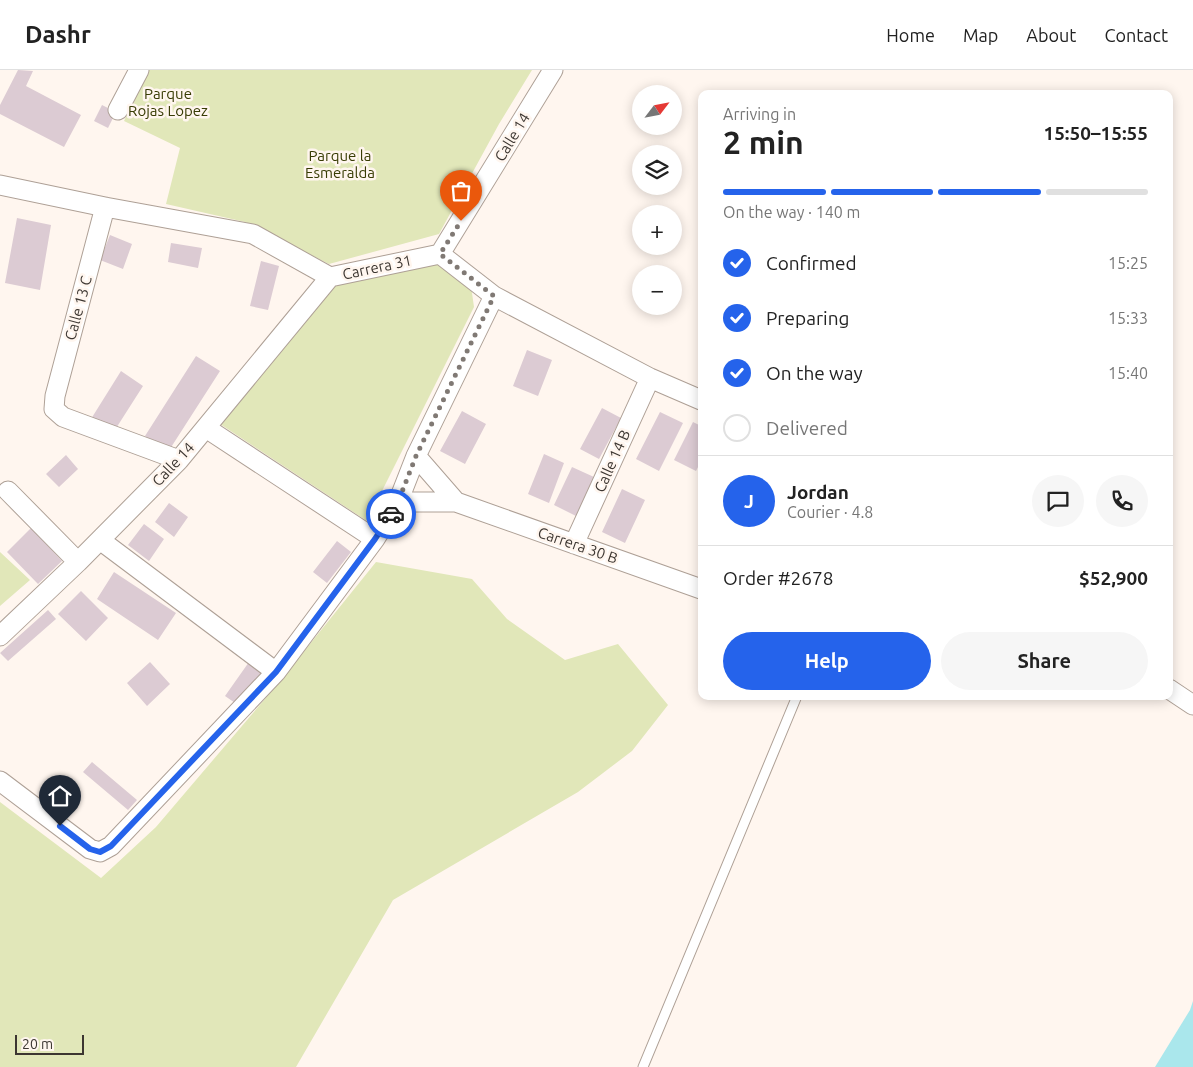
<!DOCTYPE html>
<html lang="en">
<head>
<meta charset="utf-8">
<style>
  body { margin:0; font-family:Ubuntu,sans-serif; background:#f6f6f6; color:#222; height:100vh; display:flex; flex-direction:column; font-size:19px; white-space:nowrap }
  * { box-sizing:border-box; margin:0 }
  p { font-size:16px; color:#767676 }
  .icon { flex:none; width:28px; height:28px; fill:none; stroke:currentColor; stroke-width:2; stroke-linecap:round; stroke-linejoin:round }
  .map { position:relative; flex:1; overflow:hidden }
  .drawer { position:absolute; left:698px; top:20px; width:475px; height:610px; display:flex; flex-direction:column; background:#fff; border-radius:10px; box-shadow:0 2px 12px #0003 }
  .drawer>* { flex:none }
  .needle { width:32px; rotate:58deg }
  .buttons { position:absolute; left:632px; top:15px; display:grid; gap:10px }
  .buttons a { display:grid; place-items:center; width:50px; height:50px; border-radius:50%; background:#fff; box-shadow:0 2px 12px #0003; font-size:25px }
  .scale { position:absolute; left:15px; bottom:12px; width:69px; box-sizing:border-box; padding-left:5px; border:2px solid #3c3631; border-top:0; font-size:14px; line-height:18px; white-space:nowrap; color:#3c3631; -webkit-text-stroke:4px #fff6ef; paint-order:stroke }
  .pin { position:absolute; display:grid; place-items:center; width:42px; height:42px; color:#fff; margin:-51px -21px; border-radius:50% 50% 50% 0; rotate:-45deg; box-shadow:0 0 5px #0007 }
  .pin .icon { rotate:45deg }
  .courier { position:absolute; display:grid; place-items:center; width:50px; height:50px; margin:-25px; border:4px solid #2563eb; border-radius:50%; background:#fff; color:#222; box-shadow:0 1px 6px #0007 }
  .headline em { font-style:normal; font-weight:700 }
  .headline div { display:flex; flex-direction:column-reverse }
  .headline { display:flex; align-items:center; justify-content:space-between; height:85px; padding:0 25px }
  h1 { font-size:32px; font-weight:700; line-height:38px }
  .bar { display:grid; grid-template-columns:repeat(4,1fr); gap:8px 5px; align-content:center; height:60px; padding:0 25px }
  .bar i { height:6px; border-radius:4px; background:#e0e0e0 }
  .bar .active { background:#2563eb }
  .bar p { grid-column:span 4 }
  .line { display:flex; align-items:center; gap:12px; padding:0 25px; border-top:1px solid #e0e0e0 }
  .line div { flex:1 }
  .round { display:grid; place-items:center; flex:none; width:52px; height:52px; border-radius:26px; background:#f6f6f6 }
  ol { padding:0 25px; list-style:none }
  li { display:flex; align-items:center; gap:15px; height:55px }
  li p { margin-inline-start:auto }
  li .icon { padding:5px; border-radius:50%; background:#2563eb; color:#fff; stroke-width:4 }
  li:last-child { color:#767676 }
  li i { width:28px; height:28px; border:2px solid #e0e0e0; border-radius:50% }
  .cta { display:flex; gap:10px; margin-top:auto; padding:10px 25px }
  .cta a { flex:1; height:58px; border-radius:30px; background:#2563eb; color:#fff; font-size:20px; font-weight:700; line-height:58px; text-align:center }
  .cta a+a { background:#f6f6f6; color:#222 }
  header { display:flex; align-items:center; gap:30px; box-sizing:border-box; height:70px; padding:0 25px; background:#fff; border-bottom:1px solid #e0e0e0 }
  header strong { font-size:24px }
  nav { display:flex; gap:28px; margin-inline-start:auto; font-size:18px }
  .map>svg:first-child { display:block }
</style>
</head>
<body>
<header>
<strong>Dashr</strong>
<nav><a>Home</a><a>Map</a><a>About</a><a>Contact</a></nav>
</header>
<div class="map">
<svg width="1193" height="997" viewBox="0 0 1193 997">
  <rect width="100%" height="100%" fill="#fff6ef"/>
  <!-- green -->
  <path fill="#e1e7b9" d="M149 0H532L499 54 439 164 329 194 245 152 166 134 180 78 124 51Z
    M428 187 471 216 474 237 367 451 217 352 336 211Z
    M0 482 30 510 0 536Z
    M376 492 472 509 507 549 565 590 618 574 668 635 632 681 578 722 393 830 296 997H0V732L101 808 156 757 276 616Z"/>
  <!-- water -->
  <path fill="#aae7ec" d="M1193 931V997H1155L1190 940Z"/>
  <!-- building -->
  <path fill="#dccbd3" d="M18 0 33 1 26 16 81 45 64 77 0 44V35Z
    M102 35 116 42 108 58 94 51Z
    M17 148 51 155 40 220 5 213Z
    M110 165 132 174 123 199 100 190Z
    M171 173 202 178 198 198 168 192Z
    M261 191 279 196 268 240 250 236Z
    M527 280 552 290 538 326 513 316Z
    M196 286 220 301 168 382 145 366Z
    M121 301 143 316 113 363 91 349Z
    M602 338 621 348 599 389 580 379Z
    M462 341 486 354 465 394 440 381Z
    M660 342 683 353 659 401 636 389Z
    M693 352 701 356V391L696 401 674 390Z
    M544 384 564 393 549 433 528 424Z
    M66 385 78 399 59 417 46 404Z
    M572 397 594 407 576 446 554 435Z
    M622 419 645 430 625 473 602 462Z
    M169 433 188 447 174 467 155 452Z
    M144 454 164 469 149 491 128 475Z
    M31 458 62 491 38 514 7 482Z
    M337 471 351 482 327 513 313 502Z
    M114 502 176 543 158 570 97 529Z
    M81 521 108 548 86 571 58 544Z
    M48 540 56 549 8 591 0 583Z
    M150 592 170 614 147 636 127 613Z
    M249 592 262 601 238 635 225 626Z
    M92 692 137 730 128 740 83 702Z"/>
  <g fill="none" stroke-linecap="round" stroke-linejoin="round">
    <defs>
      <path id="service" d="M643 997 797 626"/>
      <path id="minor" d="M118 40 139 0
        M0 115 105 137 253 164 330 207 440 184 494 226 650 308 701 330
        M105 137 55 326 54 339 63 347 179 390
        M440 184 553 0
        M206 358 375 469
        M416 386 456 432
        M8 421 78 492
        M398 432H456L701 519
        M100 470 276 602
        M574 474 650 308
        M0 566 78 492 179 390 330 207
        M1169 619 1193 635
        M0 711 90 779 100 782 111 776 276 602 375 469 398 432 416 386 494 226"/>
    </defs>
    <!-- service casing -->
    <use href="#service" stroke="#aea096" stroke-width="11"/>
    <!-- minor casing -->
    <use href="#minor" stroke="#aea096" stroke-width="21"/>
    <!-- service -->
    <use href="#service" stroke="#fff" stroke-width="9"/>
    <!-- minor -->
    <use href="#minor" stroke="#fff" stroke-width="19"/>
  </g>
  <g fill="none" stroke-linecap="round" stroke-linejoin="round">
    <!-- done -->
    <path stroke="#807974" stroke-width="5" stroke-dasharray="0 9" d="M391 444 398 432 416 386 494 226 440 184 461 151"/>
    <!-- route -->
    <path stroke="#2563eb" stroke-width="6" d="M60 756 90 779 100 782 111 776 276 602 375 469 391 444"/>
  </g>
  <g text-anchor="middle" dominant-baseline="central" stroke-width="5" stroke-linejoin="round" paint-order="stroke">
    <!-- park labels -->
    <g font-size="15" fill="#383c04" stroke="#fff6ef">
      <text x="168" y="23">Parque<tspan x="168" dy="17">Rojas Lopez</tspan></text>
      <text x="340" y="85">Parque la<tspan x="340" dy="17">Esmeralda</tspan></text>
    </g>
    <!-- street labels -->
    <g font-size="15" fill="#3c3631" stroke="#fff6ef">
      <text transform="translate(512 67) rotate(-59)">Calle 14</text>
      <text transform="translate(377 197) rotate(-12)">Carrera 31</text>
      <text transform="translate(78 238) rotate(-75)">Calle 13 C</text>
      <text transform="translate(612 391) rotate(-66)">Calle 14 B</text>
      <text transform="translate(173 394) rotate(-47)">Calle 14</text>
      <text transform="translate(578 475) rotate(19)">Carrera 30 B</text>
    </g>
  </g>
</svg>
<div class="buttons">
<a><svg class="needle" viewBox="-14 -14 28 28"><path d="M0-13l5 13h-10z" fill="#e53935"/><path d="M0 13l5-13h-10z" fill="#767676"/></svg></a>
<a><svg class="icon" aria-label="layers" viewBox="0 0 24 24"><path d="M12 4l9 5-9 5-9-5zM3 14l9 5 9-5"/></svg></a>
<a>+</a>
<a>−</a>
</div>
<div class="scale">20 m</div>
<div class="pin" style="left:461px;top:151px;background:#ea580c"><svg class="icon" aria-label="bag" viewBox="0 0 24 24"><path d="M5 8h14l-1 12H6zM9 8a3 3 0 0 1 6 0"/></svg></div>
<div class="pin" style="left:60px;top:756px;background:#1f2937"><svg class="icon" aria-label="home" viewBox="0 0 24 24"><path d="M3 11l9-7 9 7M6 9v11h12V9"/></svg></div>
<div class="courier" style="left:391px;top:444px"><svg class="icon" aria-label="car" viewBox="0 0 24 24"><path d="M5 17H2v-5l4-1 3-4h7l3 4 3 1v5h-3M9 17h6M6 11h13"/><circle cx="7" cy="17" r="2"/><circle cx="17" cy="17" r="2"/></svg></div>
<section class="drawer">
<div class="headline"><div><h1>2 min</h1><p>Arriving in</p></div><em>15:50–15:55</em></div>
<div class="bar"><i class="active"></i><i class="active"></i><i class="active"></i><i></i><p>On the way · 140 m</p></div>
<ol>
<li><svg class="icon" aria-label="check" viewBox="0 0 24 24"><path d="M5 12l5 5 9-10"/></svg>Confirmed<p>15:25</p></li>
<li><svg class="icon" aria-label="check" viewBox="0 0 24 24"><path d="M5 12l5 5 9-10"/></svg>Preparing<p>15:33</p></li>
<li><svg class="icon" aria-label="check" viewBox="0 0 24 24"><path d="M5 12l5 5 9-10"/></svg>On the way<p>15:40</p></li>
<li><i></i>Delivered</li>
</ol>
<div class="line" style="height:90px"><b class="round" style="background:#2563eb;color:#fff">J</b><div><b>Jordan</b><p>Courier · 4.8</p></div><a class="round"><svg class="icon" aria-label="chat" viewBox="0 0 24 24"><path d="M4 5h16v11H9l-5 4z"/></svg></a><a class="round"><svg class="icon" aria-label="phone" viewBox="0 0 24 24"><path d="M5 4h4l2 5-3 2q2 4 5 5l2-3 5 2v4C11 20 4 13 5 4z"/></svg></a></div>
<div class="line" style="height:65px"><div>Order #2678</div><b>$52,900</b></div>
<div class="cta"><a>Help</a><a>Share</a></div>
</section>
</div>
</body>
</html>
